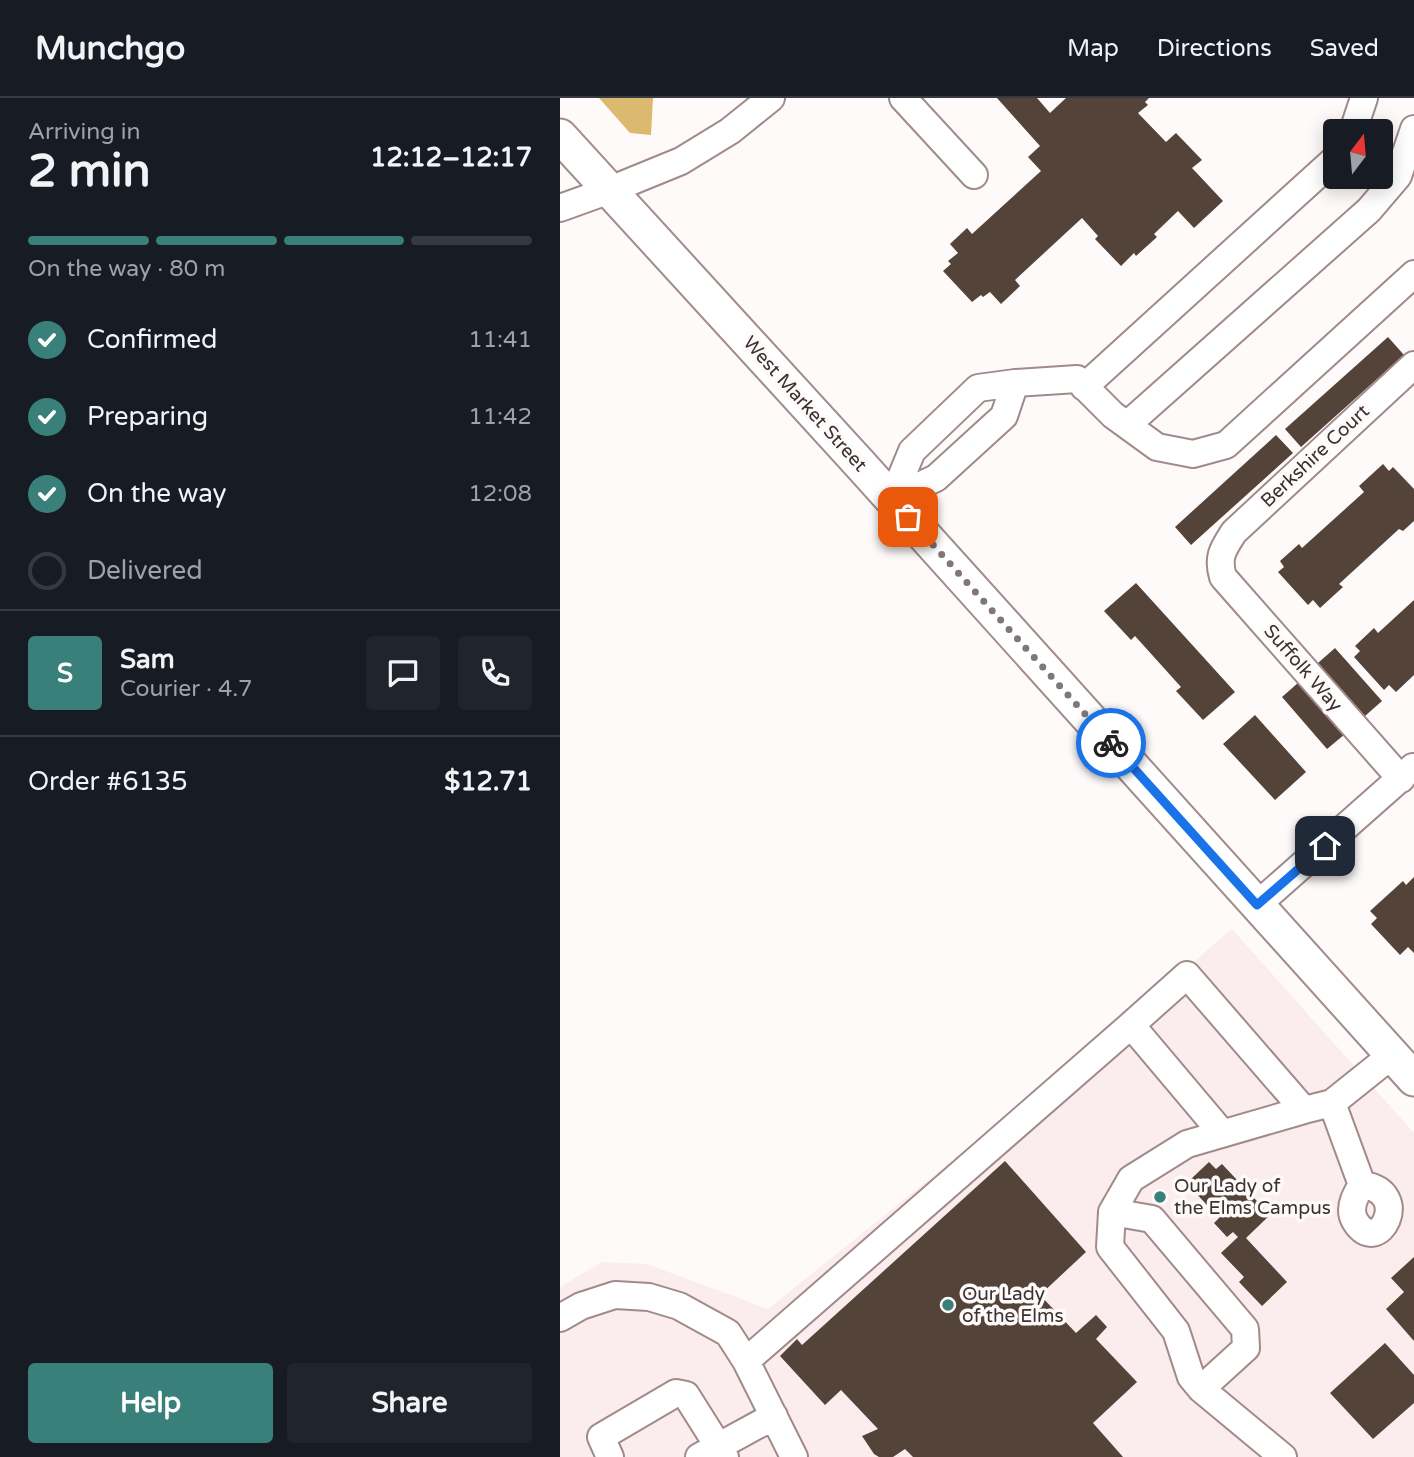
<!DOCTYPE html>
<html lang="en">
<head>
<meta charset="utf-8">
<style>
  body { margin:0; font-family:"Varela Round",sans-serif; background:#20242c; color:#f1f3f6; height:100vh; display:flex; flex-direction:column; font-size:26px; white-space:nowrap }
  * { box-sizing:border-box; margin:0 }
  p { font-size:23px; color:#9ea1a6 }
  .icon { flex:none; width:38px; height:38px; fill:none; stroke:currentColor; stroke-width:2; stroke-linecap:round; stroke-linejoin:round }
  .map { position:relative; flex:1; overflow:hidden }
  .drawer { display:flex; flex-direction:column; background:#171b24; width:560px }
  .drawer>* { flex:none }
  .needle { width:46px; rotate:16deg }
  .buttons { position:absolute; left:763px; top:21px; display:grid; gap:14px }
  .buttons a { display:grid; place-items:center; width:70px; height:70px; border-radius:7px; background:#171b24; box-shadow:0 4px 18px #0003; font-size:35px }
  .pin { position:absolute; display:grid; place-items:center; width:60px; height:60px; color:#fff; margin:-30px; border-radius:14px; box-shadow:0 4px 10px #0006 }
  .courier { position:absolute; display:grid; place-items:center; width:70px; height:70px; margin:-35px; border:5px solid #1a73e8; border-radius:50%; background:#fff; color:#222; box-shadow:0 2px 9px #0007 }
  .headline em { font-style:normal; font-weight:700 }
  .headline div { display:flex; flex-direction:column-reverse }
  .headline { display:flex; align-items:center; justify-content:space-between; height:119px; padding:0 28px }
  h1 { font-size:46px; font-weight:700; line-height:52px }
  .bar { display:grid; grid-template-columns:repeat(4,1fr); gap:10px 7px; align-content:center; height:84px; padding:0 28px }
  .bar i { height:9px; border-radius:5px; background:#363941 }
  .bar .selected { background:#39807b }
  .bar p { grid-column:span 4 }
  .line { display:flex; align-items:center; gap:18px; padding:0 28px; border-top:2px solid #363941 }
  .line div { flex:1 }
  .round { display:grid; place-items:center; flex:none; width:74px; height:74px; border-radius:7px; background:#20242c }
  ol { padding:0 28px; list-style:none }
  li { display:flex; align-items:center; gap:21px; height:77px }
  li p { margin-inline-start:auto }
  li .icon { padding:7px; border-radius:50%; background:#39807b; color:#fff; stroke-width:4 }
  li:last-child { color:#9ea1a6 }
  li i { width:38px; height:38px; border:4px solid #363941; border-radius:50% }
  .primary-button { display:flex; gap:14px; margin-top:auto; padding:14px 28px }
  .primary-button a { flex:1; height:80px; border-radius:7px; background:#39807b; color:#fff; font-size:28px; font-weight:700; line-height:80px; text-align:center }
  .primary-button a+a { background:#20242c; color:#f1f3f6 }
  header { display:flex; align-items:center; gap:42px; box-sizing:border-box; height:98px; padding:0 35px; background:#171b24; border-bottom:2px solid #363941 }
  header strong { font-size:33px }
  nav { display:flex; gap:38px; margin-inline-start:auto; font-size:24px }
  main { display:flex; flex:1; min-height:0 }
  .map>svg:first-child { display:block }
</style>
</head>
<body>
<header>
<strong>Munchgo</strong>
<nav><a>Map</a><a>Directions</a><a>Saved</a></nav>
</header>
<main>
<section class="drawer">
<div class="headline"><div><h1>2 min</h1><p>Arriving in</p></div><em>12:12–12:17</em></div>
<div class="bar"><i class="selected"></i><i class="selected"></i><i class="selected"></i><i></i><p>On the way · 80 m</p></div>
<ol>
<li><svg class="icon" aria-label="check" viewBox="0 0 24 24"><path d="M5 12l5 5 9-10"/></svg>Confirmed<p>11:41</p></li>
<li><svg class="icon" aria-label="check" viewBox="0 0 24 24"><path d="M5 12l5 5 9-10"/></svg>Preparing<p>11:42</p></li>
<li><svg class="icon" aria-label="check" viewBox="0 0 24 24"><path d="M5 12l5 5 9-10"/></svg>On the way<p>12:08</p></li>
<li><i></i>Delivered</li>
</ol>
<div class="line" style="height:126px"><b class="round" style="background:#39807b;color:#fff">S</b><div><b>Sam</b><p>Courier · 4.7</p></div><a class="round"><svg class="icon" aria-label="chat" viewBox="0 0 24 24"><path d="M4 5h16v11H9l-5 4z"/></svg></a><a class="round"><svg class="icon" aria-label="phone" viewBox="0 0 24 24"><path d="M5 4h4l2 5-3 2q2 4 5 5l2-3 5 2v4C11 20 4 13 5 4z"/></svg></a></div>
<div class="line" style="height:91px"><div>Order #6135</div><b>$12.71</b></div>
<div class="primary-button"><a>Help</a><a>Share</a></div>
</section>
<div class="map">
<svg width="854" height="1359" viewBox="0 0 854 1359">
  <rect width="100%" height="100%" fill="#fffafa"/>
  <!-- built -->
  <path fill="#fbeded" d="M672 831 854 1035V1359H0V1189L42 1164 87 1166 208 1211 528 953Z"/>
  <!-- forest -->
  <path fill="#dbba70" d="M39 0H93L91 37 70 35Z"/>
  <!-- building -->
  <path fill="#534339" d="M437 0H477L490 15 506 0H589L585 4 588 7 578 15 606 44 616 35 642 62 632 70 663 103 634 130 618 113 594 136 597 139 576 158 574 155 561 168 535 141 538 138 522 120 455 182 460 188 441 206 430 194 423 199 421 197 412 204 383 173 391 166 388 163 398 155 390 146 407 130 412 136 481 73 468 59 480 48Z
    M828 239 844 257 741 349 725 331Z
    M716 337 733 355 631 447 615 429Z
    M823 366 829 373 833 369 854 391V423L843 433 839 431 779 486 783 489 760 510 753 502 748 507 718 474 724 469 720 463 739 446 742 450 804 394 799 388Z
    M576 485 675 594 643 622 616 593 621 589 575 538 571 542 544 513Z
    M854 502V577L836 594 829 587 824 592 794 559 800 553 795 548 814 530 818 535Z
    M775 550 822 603 805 618 758 565Z
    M739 584 785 636 767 651 722 599Z
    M695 617 746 674 715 702 663 646Z
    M854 779V855L848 849 840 857 811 826 817 820 810 813 843 783 846 787Z
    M445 1063 526 1154 480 1197 516 1235 536 1217 547 1229 536 1241 577 1284 533 1325 563 1359H353L345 1351 333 1359H319L314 1356 302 1338 318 1331 281 1292 265 1307 220 1258 237 1241 242 1247Z
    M649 1064 656 1071 662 1066 710 1117 686 1140 727 1184 702 1208 679 1184 684 1179 661 1155 678 1139 673 1134 667 1139 654 1125 659 1120 633 1092 637 1088 631 1081Z
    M854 1159V1243L826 1211 844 1194 831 1180Z
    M825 1245 854 1277V1305L813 1341 770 1295Z"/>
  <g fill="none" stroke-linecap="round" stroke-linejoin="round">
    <defs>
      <path id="minor" d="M343 0 414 77
        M793 33 804 0
        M0 110 50 92 121 63 170 33 211 0
        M455 285 517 281 553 317 597 349 633 356 666 347 854 176
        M455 285 444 318 376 380 332 401 352 353 418 290Z
        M524 289 775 61
        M567 327 809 112 838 78 854 31
        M841 681 663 479C657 459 663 451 674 434L854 267
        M697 807 853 669
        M772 1005 802 1087
        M662 1035 571 927 627 877 744 1012
        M802 1087C854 1093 818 1162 795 1123 788 1111 795 1097 802 1087Z
        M552 1114 550 1149 616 1233 631 1279 641 1291
        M0 1220 21 1208 55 1197 89 1199 119 1208 168 1235 186 1263 234 1359
        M186 1263 571 927
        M50 1359 41 1339 116 1295 126 1297 165 1359
        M139 1359 214 1318
        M723 1359 641 1291 686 1250 685 1231 592 1121 552 1114 571 1081 627 1046 744 1012 772 1005 832 957"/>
      <path id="major" d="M0 38 299 365 854 981"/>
    </defs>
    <!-- minor casing -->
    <use href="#minor" stroke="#a18a8a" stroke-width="30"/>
    <!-- major casing -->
    <use href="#major" stroke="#a18a8a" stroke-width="37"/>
    <!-- minor -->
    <use href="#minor" stroke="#fff" stroke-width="26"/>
    <!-- major -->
    <use href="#major" stroke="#fff" stroke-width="33"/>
  </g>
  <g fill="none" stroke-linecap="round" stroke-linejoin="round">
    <!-- done -->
    <path stroke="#807777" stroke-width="7" stroke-dasharray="0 12.6" d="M348 419 551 645"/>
    <!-- route -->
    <path stroke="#1a73e8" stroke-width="9" d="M551 645 697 807 765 748"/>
  </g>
  <!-- markers -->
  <g fill="#39807b" stroke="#fffafa" stroke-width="2.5">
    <circle cx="600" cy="1099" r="7"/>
    <circle cx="388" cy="1207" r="7"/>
  </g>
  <g text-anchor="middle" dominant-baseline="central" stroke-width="7" stroke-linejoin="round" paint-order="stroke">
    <!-- street labels -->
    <g font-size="19" fill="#3b3131" stroke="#fffafa">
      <text transform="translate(245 306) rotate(48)">West Market Street</text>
      <text transform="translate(755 358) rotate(-43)">Berkshire Court</text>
      <text transform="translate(743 570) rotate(49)">Suffolk Way</text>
    </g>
    <!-- poi labels -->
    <g font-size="19" fill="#3b3131" stroke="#fffafa" text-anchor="start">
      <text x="614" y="1088">Our Lady of<tspan x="614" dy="22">the Elms Campus</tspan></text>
      <text x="402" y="1196">Our Lady<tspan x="402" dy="22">of the Elms</tspan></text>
    </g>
  </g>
</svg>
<div class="buttons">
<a><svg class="needle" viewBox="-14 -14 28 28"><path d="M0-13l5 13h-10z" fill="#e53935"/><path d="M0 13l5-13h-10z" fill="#9ea1a6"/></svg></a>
</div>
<div class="pin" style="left:348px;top:419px;background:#ea580c"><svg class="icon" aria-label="bag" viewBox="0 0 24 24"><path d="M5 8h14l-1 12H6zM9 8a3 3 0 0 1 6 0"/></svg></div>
<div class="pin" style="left:765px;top:748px;background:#1f2937"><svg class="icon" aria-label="home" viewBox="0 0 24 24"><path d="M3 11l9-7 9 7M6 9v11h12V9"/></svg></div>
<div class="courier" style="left:551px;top:645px"><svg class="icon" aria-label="bike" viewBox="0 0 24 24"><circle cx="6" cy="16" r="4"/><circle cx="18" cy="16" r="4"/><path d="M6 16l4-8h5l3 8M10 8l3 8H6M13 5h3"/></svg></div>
</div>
</main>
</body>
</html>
